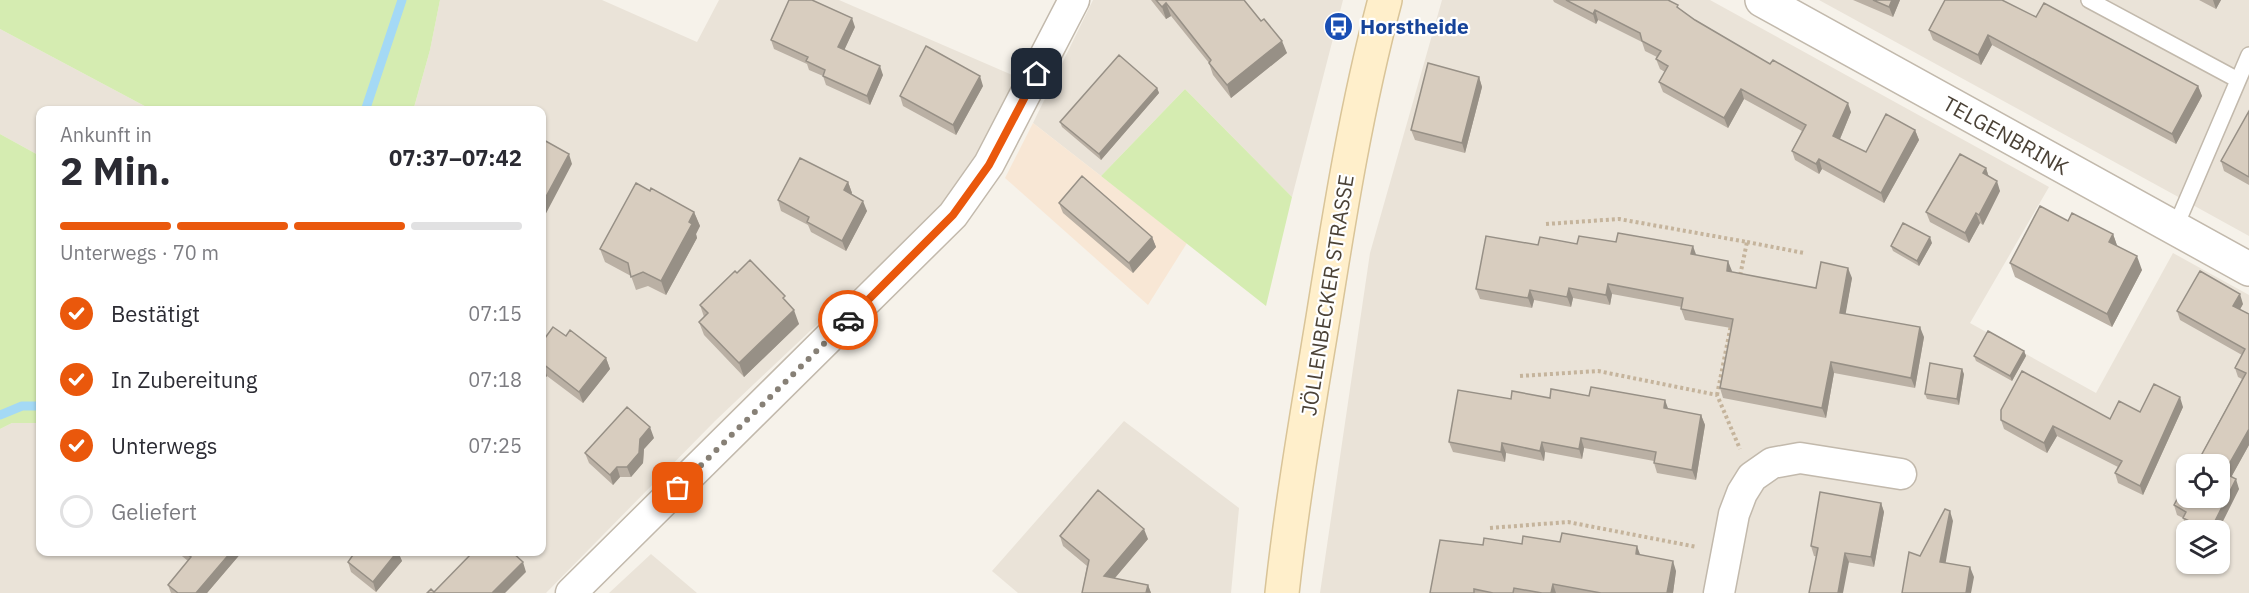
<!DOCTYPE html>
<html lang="de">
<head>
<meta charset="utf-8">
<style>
  body { margin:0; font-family:"IBM Plex Sans",sans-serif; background:#f2f2f3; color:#2b2b33; height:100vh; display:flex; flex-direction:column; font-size:22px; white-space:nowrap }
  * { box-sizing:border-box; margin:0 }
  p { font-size:20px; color:#7c7c81 }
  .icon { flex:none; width:33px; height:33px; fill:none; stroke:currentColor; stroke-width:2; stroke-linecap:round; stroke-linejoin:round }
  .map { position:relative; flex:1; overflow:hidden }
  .side { position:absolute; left:36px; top:106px; width:510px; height:450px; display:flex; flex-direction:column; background:#fff; border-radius:12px; box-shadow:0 2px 4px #0004 }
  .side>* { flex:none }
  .buttons { position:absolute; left:2176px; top:454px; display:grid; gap:12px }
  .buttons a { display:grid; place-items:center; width:54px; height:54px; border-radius:12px; background:#fff; box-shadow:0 2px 4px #0004; font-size:30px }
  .pin { position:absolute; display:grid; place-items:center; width:51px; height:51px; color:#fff; margin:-26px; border-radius:12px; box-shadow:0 3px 9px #0006 }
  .courier { position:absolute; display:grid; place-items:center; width:60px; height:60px; margin:-30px; border:4px solid #ea580c; border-radius:50%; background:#fff; color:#222; box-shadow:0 2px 8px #0007 }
  .headline em { font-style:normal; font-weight:800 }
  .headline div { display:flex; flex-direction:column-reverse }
  .headline { display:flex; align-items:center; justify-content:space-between; height:102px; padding:0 24px }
  h1 { font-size:39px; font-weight:800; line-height:45px }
  .bar { display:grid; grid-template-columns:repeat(4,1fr); gap:9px 6px; align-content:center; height:72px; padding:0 24px }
  .bar i { height:8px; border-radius:4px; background:#e1e1e2 }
  .bar .active { background:#ea580c }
  .bar p { grid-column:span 4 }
  ol { padding:0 24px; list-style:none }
  li { display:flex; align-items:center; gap:18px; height:66px }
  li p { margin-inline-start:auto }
  li .icon { padding:6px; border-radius:50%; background:#ea580c; color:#fff; stroke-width:4 }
  li:last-child { color:#7c7c81 }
  li i { width:33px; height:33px; border:3px solid #e1e1e2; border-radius:50% }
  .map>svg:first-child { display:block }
</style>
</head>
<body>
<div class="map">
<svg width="2249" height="593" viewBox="0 0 2249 593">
  <rect width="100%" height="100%" fill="#f6f2ea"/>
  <!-- residential -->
  <path fill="#eae3d8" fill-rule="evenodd" d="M440 0H602L697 42 719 0H839L1019 78 974 159 942 206 715 421 546 593H0V429L12 423H40V552H542V111H413L430 50Z
    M1093 0H1343L1292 197 1185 89 1101 176 1033 123Z
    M1442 0H1710L2049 187 1970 323 2096 393 2173 253 2249 295V593H1320L1370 253ZM2187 465H2220V498H2187ZM2187 531H2220V564H2187Z
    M1819 0H2249V236L2182 199Z
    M0 29 154 111H40V156L0 134Z
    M1124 421 1239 508 1231 593H1018L992 571Z
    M651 554 697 593H609Z"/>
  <!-- commercial -->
  <path fill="#f8e7d5" d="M1033 123 1187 243 1148 305 1005 178Z"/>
  <!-- green -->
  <path fill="#d5ecb1" d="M0 0H440L430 50 413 111H154L0 29Z
    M1185 89 1292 197 1266 306 1101 176Z
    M0 134 40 156V423H12L0 429Z"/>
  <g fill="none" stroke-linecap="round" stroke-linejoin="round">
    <!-- stream -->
    <path stroke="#a4d9f5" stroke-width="9" d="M365 111 402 0
      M0 415 22 406H40"/>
    <defs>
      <path id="service" d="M2089 0 2238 80
        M2175 228 2249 55"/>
      <path id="minor" d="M571 593 953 215 989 164 1074 0
        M1719 593 1734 514 1742 493 1752 477 1772 463 1800 458 1901 474"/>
      <path id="tertiary" d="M1762 0 2249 269"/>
      <path id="secondary" d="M1282 593C1292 501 1308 409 1323 318 1340 211 1357 105 1385 0"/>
    </defs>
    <!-- service casing -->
    <use href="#service" stroke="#c2b9ac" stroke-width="18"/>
    <!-- minor casing -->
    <use href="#minor" stroke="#c2b9ac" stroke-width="33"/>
    <!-- tertiary casing -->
    <use href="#tertiary" stroke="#c2b9ac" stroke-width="36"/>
    <!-- secondary casing -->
    <use href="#secondary" stroke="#d9c498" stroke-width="36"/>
    <!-- path -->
    <path stroke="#c5b49c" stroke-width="4" stroke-dasharray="3 3" stroke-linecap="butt" d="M1546 224 1619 219 1747 242 1740 276
      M1747 242 1804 253
      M1520 376 1598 371 1717 395 1740 449
      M1717 395 1731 325
      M1490 528 1568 522 1697 547"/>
    <!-- service -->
    <use href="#service" stroke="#fff" stroke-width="15"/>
    <!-- minor -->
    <use href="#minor" stroke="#fff" stroke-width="30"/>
    <!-- tertiary -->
    <use href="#tertiary" stroke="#fff" stroke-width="33"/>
    <!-- secondary -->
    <use href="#secondary" stroke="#ffefcb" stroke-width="33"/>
  </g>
  <!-- wall -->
  <path fill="#bab0a4" d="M1151 0H1244L1287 53 1231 98 1213 75 1209 63 1171 16 1166 19Z
    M1553 0H1668L1695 20 1851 112 1840 139 1866 152 1915 130 1919 140 1884 203 1822 169 1819 174 1795 160 1792 151 1802 131 1744 99 1728 128 1663 92 1659 82 1665 72 1660 69 1656 59 1657 57 1645 51 1642 42 1598 20 1596 24 1554 2Z
    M1853 0H1900L1893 17Z
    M2199 0H2221L2216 9Z
    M2036 17 2198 86 2202 96 2176 144 1992 45 1981 65 1933 40 1929 30Z
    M855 27 844 50 883 75 870 105 826 85 823 76 809 70 807 64 774 49 771 40Z
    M1479 77 1482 87 1465 153 1415 140 1411 130Z
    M983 86 956 135 903 106 900 96Z
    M1157 88 1159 93 1101 160 1062 127 1060 122Z
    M2249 111V185L2224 171 2221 161Z
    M1986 168 1989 177 2000 191 1983 225 1980 223 1969 243 1930 222 1926 212Z
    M848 182 852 193 851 194 867 211 846 251 811 232 808 225 781 211 778 200Z
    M650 191 694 212 700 226 696 234 697 238 666 295 648 286 636 290 631 276 605 262 600 249Z
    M1059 203 1152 237 1156 247 1133 273 1063 213Z
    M2068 221 2113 234 2117 246 2142 270 2112 327 2015 277 2010 263Z
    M1932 243 1919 266 1893 251 1891 246Z
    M1577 244 1696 255 1732 271V272L1816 288 1852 278 1845 314 1924 337 1915 388 1834 373 1826 418 1723 398 1720 388 1731 328 1685 320 1681 309 1682 307 1612 294 1610 305 1573 298 1571 307 1534 300 1532 308 1480 299 1476 289 1538 245Z
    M737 273 788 304 799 324 744 377 704 335 699 322 704 317 700 305Z
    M2243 304 2240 309 2249 314V445L2231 477 2239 489 2218 531H2193L2187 528 2183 518 2177 515 2174 505 2242 379 2238 377 2235 368 2242 355 2180 320 2177 311Z
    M566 336 606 358 610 369 583 403 547 376 542 381 545 338Z
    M2024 351 2026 356 2012 381 1976 361 1974 356Z
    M1964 374 1959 405 1927 399 1925 394Z
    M1550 398 1669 409 1701 415 1705 425 1696 480 1657 473 1654 463V461L1584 448 1582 459 1545 452 1544 461 1506 453 1505 462 1453 452 1449 442 1511 399Z
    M2183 407 2143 495 2118 483 2115 473 2118 467 2057 436 2047 453 2004 429 2001 420 2110 419 2140 412Z
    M654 438 644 449 643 463 631 477H620L613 485 589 463 585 453Z
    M1881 503 1884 512 1874 567 1814 556 1811 546Z
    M1060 536 1148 539 1115 578 1148 585 1151 593H1082L1087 566 1063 546Z
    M1560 542 1640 555 1676 571 1673 593H1431L1483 545Z
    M177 552H242L207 593H171L168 585 188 561Z
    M355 552H398L402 561 376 592 351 572 348 562Z"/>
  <!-- shaded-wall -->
  <path fill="#979086" d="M1892 0H1900L1893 17 1889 7Z
    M2213 0H2221L2216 9Z
    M1166 3 1171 16 1166 19 1162 7Z
    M1595 10 1598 20 1596 24 1593 14Z
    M852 18 855 27 842 55 838 47Z
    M1988 35 1992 45 1981 65 1978 55Z
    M1282 41 1287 53 1231 98 1227 85Z
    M880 66 883 75 870 105 867 96Z
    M980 76 983 86 956 135 953 125Z
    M1479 77 1482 87 1465 153 1462 143Z
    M2198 86 2202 96 2176 144 2172 134Z
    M1157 88 1159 93 1101 160 1099 154Z
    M1741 89 1744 99 1728 128 1724 118Z
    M1848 103 1851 112 1837 146 1833 136Z
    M1915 130 1919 140 1884 203 1881 193Z
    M569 154 572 164 542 221V204Z
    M1819 159 1822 169 1819 174 1816 164Z
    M1986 168 1989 178 1983 173Z
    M1997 181 2000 191 1983 225 1979 215Z
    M848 182 852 193 848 200 844 190Z
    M863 201 867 211 846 251 842 241Z
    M694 212 700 226 696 234 697 238 666 295 661 281Z
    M1976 213 1980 223 1969 243 1965 233Z
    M2113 234 2118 248 2109 242Z
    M1152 237 1156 247 1133 273 1129 263Z
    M1930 237 1932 243 1919 266 1917 261Z
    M1693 246 1697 257 1691 254Z
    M2137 256 2142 270 2112 327 2107 314Z
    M1728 261 1732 271 1730 281 1727 271Z
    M1848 268 1852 278 1844 323 1840 313Z
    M1608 284 1612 294 1610 305 1606 295Z
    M1569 288 1573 298 1571 307 1567 297Z
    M1530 290 1534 300 1532 308 1528 298Z
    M2240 294 2243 304 2237 315 2233 306Z
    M794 310 799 324 744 377 739 363Z
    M1920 327 1924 337 1915 388 1911 378Z
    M2024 351 2026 356 2012 381 2010 376Z
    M606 358 610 369 583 403 579 392Z
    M1831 362 1834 373 1826 418 1822 408Z
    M543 364 547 376 542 381V366Z
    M1962 369 1964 374 1959 405 1957 399Z
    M2180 397 2183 407 2143 495 2140 486Z
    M1665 400 1669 411 1664 408Z
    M1701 415 1705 425 1696 480 1692 470Z
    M2053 426 2057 436 2047 453 2044 443Z
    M650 427 654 438 644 449 643 463 631 477 627 467 640 439Z
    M2249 429V445L2228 483 2224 473Z
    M1581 438 1584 448 1582 459 1579 449Z
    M1542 442 1545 452 1544 461 1540 451Z
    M1502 443 1506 453 1505 462 1501 452Z
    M617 467 620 477 613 485 610 475Z
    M2236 479 2239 489 2218 531H2210Z
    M1881 503 1884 512 1874 567 1871 557Z
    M1950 511 1953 521 1944 572 1940 562Z
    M1144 529 1148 539 1108 586 1104 576Z
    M1637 546 1641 557 1636 554Z
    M231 552H242L207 593H196Z
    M397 552H398L402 561 376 592 373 582Z
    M1845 553 1849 562 1843 593H1838Z
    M1673 561 1676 571 1673 593H1667Z
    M523 562 526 572 505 593H492Z
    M1970 567 1974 577 1971 593H1966Z
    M1553 584 1556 593H1551Z
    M1148 585 1151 593H1146Z"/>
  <!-- building -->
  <path fill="#d8cdbf" stroke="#979086" stroke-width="1.5" d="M789 0H812L852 18 838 47 880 66 867 96 823 76 825 70 806 61 808 57 771 40Z
    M1156 0H1244L1261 21 1264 19 1282 41 1227 85 1209 63 1211 60 1166 3 1162 7Z
    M1566 0H1668L1678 5 1677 7 1695 20 1770 64 1773 60 1848 103 1833 136 1866 152 1886 114 1915 130 1881 193 1819 159 1816 164 1792 151 1806 125 1741 89 1724 118 1659 82 1668 66 1656 59 1661 51 1642 41 1640 33 1595 10 1593 14Z
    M1873 0H1892L1889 7Z
    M1945 0H2002L2036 17 2044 3 2198 86 2172 134 1988 35 1978 55 1929 30Z
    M926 46 980 76 953 125 900 96Z
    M1119 55 1157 88 1099 154 1060 122Z
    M1428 63 1479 77 1462 143 1411 130Z
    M2249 111V177L2221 161Z
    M542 139 569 154 542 204Z
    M1960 154 1986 168 1983 173 1997 181 1979 215 1976 213 1965 233 1926 212Z
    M800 158 848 182 844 190 863 201 842 241 807 222 809 217 778 200Z
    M1082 176 1152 237 1129 263 1059 203Z
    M636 183 650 191 651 188 694 212 689 222 692 224 661 281 643 272 631 277 628 263 600 249Z
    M2040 206 2068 221 2072 213 2113 234 2109 242 2137 256 2107 314 2010 263Z
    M1903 223 1930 237 1917 261 1891 246Z
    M1618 233 1693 246 1691 254 1728 261 1727 271 1816 288 1821 262 1848 268 1840 313 1920 327 1911 378 1831 362 1822 408 1720 388 1733 319 1681 309 1683 298 1608 284 1606 295 1569 288 1567 297 1530 290 1528 298 1476 289 1486 236 1538 245 1540 237 1577 244 1579 236 1616 242Z
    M750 260 785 296 783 298 794 310 739 363 699 322 708 313 700 305 735 271 737 273Z
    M2200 271 2240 294 2233 306 2249 314V429L2224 473 2236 479 2210 531 2183 518 2186 512 2174 505 2187 481V498H2220V465H2196L2246 373 2235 368 2245 349 2177 311Z
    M553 327 566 336 570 330 606 358 579 392 543 364 542 366V335L545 338Z
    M1988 331 2024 351 2010 376 1974 356Z
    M1930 363 1962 369 1957 399 1925 394Z
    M2022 371 2110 419 2119 401 2140 412 2154 384 2180 397 2140 486 2115 473 2122 461 2053 426 2044 443 2001 420V410Z
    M1591 387 1665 400 1664 408 1701 415 1692 470 1654 463 1656 452 1581 438 1579 449 1542 442 1540 451 1502 443 1501 452 1449 442 1458 390 1511 399 1512 391 1550 398 1551 389 1589 396Z
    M627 407 650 427 640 439 639 453 627 467H617L610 475 585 453Z
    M1098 490 1144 529 1104 576 1148 585 1146 593H1082L1089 560 1060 536Z
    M1820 492 1881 503 1871 557 1845 553 1838 593H1809L1818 548 1811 546Z
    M1945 509 1950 511 1940 562 1970 567 1966 593H1902L1909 552 1920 556Z
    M1562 533 1637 546 1636 554 1673 561 1667 593H1601L1553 584 1551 593H1542L1514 588 1513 593H1493L1474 589V593H1430L1440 540 1483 545 1484 538 1522 544 1523 536 1560 542Z
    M184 552H231L196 593H178L168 585 191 557Z
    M355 552H397L373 582 348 562Z
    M473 552H512L523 562 492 593H427L431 589 434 592Z"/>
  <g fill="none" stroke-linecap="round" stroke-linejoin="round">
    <!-- done -->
    <path stroke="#878076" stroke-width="6" stroke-dasharray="0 10.8" d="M678 488 848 320"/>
    <!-- route -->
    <path stroke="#ea580c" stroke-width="8" d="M848 320 953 215 989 165 1037 74"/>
  </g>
  <!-- icons -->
  <defs>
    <symbol id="bus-disc" viewBox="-11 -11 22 22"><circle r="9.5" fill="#1a4fb4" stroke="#fff"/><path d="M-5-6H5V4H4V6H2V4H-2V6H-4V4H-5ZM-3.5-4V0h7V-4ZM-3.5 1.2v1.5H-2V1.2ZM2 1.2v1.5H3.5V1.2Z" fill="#fff"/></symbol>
  </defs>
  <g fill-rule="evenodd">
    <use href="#bus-disc" x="1322" y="10" width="33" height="33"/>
  </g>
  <g text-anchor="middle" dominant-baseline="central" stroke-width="4.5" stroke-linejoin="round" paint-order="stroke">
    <!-- transit labels -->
    <g font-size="21" font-weight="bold" fill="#164399" stroke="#fff" text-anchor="start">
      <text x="1360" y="26">Horstheide</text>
    </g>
    <!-- street labels -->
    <g font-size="21" fill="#4b4237" stroke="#fff">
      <text transform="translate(2006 135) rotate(29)">TELGENBRINK</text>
      <text transform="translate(1327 295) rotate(-81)">JÖLLENBECKER STRASSE</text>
    </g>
  </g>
</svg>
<div class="buttons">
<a><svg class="icon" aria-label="locate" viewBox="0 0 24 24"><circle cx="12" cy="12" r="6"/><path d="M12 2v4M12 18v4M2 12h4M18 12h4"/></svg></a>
<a><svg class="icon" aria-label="layers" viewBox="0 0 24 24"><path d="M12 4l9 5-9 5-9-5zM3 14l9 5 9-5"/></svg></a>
</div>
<div class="pin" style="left:678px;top:488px;background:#ea580c"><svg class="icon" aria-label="bag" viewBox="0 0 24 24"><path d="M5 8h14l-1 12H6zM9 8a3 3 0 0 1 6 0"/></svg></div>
<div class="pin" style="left:1037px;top:74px;background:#1f2937"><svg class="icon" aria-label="home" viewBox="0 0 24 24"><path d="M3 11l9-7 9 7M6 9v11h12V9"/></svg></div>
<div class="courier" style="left:848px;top:320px"><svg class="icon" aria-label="car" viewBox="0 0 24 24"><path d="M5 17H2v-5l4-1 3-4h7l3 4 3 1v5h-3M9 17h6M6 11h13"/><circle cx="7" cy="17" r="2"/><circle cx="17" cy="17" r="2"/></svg></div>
<section class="side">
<div class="headline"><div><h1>2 Min.</h1><p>Ankunft in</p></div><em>07:37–07:42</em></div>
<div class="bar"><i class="active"></i><i class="active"></i><i class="active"></i><i></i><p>Unterwegs · 70 m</p></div>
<ol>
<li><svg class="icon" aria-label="check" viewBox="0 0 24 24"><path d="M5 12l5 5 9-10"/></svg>Bestätigt<p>07:15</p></li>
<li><svg class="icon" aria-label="check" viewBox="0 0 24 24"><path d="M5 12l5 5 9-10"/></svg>In Zubereitung<p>07:18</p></li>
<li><svg class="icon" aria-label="check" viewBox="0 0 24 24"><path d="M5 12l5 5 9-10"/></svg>Unterwegs<p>07:25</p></li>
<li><i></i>Geliefert</li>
</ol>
</section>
</div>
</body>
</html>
